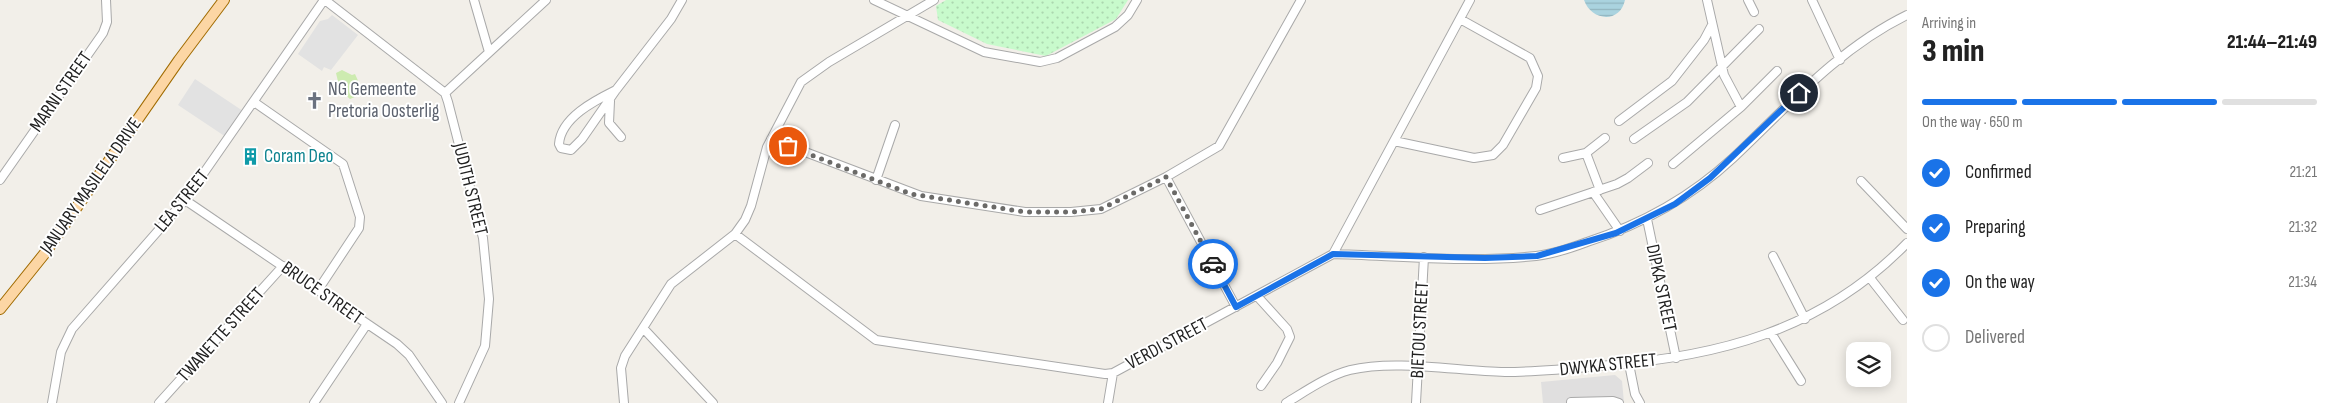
<!DOCTYPE html>
<html lang="en">
<head>
<meta charset="utf-8">
<style>
  body { margin:0; font-family:"Sofia Sans Condensed",sans-serif; background:#f6f6f6; color:#222; height:100vh; display:flex; flex-direction:column; font-size:19px; white-space:nowrap }
  * { box-sizing:border-box; margin:0 }
  p { font-size:16px; color:#767676 }
  .icon { flex:none; width:28px; height:28px; fill:none; stroke:currentColor; stroke-width:2; stroke-linecap:round; stroke-linejoin:round }
  .map { position:relative; flex:1; overflow:hidden }
  .panel { display:flex; flex-direction:column; background:#fff; width:425px }
  .panel>* { flex:none }
  .buttons { position:absolute; left:1846px; top:342px; display:grid; gap:10px }
  .buttons a { display:grid; place-items:center; width:45px; height:45px; border-radius:10px; background:#fff; box-shadow:0 2px 12px #0003; font-size:25px }
  .pin { position:absolute; display:grid; place-items:center; width:42px; height:42px; color:#fff; margin:-21px; border:2px solid #fff; border-radius:50%; box-shadow:0 1px 5px #0007 }
  .courier { position:absolute; display:grid; place-items:center; width:50px; height:50px; margin:-25px; border:4px solid #1a73e8; border-radius:50%; background:#fff; color:#222; box-shadow:0 1px 6px #0007 }
  .headline em { font-style:normal; font-weight:800 }
  .headline div { display:flex; flex-direction:column-reverse }
  .headline { display:flex; align-items:center; justify-content:space-between; height:85px; padding:0 15px }
  h1 { font-size:32px; font-weight:800; line-height:38px }
  .bar { display:grid; grid-template-columns:repeat(4,1fr); gap:8px 5px; align-content:center; height:60px; padding:0 15px }
  .bar i { height:6px; border-radius:4px; background:#e0e0e0 }
  .bar .current { background:#1a73e8 }
  .bar p { grid-column:span 4 }
  ol { padding:0 15px; list-style:none }
  li { display:flex; align-items:center; gap:15px; height:55px }
  li p { margin-inline-start:auto }
  li .icon { padding:5px; border-radius:50%; background:#1a73e8; color:#fff; stroke-width:4 }
  li:last-child { color:#767676 }
  li i { width:28px; height:28px; border:2px solid #e0e0e0; border-radius:50% }
  main { display:flex; flex:1; min-height:0 }
  .map>svg:first-child { display:block }
</style>
</head>
<body>
<main>
<div class="map">
<svg width="1907" height="403" viewBox="0 0 1907 403">
  <defs>
    <pattern id="park-dots" width="8" height="8" patternUnits="userSpaceOnUse" patternTransform="scale(1.25)"><rect width="8" height="8" fill="#c8facc"/><path d="M2 2h.1M6 6h.1" fill="none" stroke="#acd6af" stroke-width="1.8" stroke-linecap="round"/></pattern>
    <pattern id="water-rules" width="6" height="5" patternUnits="userSpaceOnUse" patternTransform="scale(1.25)"><rect width="6" height="5" fill="#aad3df"/><path d="M0 2.5h6" fill="none" stroke="#92b5bf"/></pattern>
  </defs>
  <rect width="100%" height="100%" fill="#f2efe9"/>
  <!-- residential -->
  <path fill="#e0dfdf" d="M1615 375 1622 381 1624 403H1543L1541 382Z"/>
  <!-- grass -->
  <path fill="#cdebb0" d="M342 70 352 75 355 74 360 85 365 90 362 94 350 99 340 90 336 73Z"/>
  <!-- park -->
  <path fill="url(#park-dots)" d="M946 0H1128L1116 19 1046 56 987 44 938 20 936 6Z"/>
  <!-- parking -->
  <path fill="#e2e2e2" d="M332 15 358 35 331 70 324 67 322 71 298 54 320 21 328 19Z
    M195 79 246 113 229 139 178 105Z"/>
  <!-- water -->
  <path fill="url(#water-rules)" d="M1584 0H1625C1620 24 1591 21 1584 0Z"/>
  <g fill="none" stroke-linecap="round" stroke-linejoin="round">
    <defs>
      <path id="minor" d="M325 0 445 93 448 102 483 238 489 299 485 346 459 403
        M474 0 489 52
        M874 0 984 52 1040 62 1057 58 1115 27 1128 15 1137 0
        M1748 0 1754 12
        M1812 0 1840 60
        M616 90C596 100 561 117 559 144L561 148 571 150 582 139 616 90 671 19 682 0
        M445 93 546 0
        M610 101 609 123 621 137
        M254 102 343 164 360 217 359 228 318 290
        M1741 107 1777 71
        M1619 121 1672 81 1704 40 1712 25
        M771 139 921 196 1025 212H1071L1101 209 1166 177 1219 146 1301 0
        M1634 139 1687 102 1759 29
        M1394 141 1474 158 1493 155 1503 145 1536 88 1538 76 1530 58 1460 19
        M1563 158 1586 153
        M1673 164 1741 107 1724 75 1707 0
        M1166 177 1236 307
        M0 180 103 33 107 22 106 0
        M876 180 895 125
        M1861 181 1907 229
        M1600 190 1586 153 1605 138
        M1593 192 1620 231
        M185 200 397 344 409 355 442 403
        M1540 210 1617 184 1628 178 1648 163
        M1647 219 1676 358
        M735 234 876 340 1105 374 1113 373 1333 254 1470 0
        M1333 254C1400 256 1469 263 1536 256 1554 254 1571 248 1587 242 1643 224 1690 198 1733 158 1787 107 1839 48 1907 15
        M1773 256 1805 319
        M1870 278 1903 320
        M1257 296 1287 329 1290 337 1277 363 1261 386
        M643 328 713 403
        M1771 333 1801 381
        M1629 364 1635 394 1640 403
        M1571 402 1613 401 1619 403
        M52 403 61 352 72 329 185 200 324 0
        M159 403 283 266
        M314 403 367 324
        M624 403 621 368 625 356 671 284 735 234 745 220 751 206 767 147 801 82 829 62 934 0
        M1108 403 1113 373
        M1286 403C1306 391 1327 376 1350 370 1395 359 1457 371 1505 372 1536 372 1567 369 1599 366 1717 357 1822 331 1907 243
        M1416 403 1424 257"/>
      <path id="major" d="M0 309 45 253 179 60 224 0"/>
    </defs>
    <!-- minor casing -->
    <use href="#minor" stroke="#a9a9a9" stroke-width="10"/>
    <!-- major casing -->
    <use href="#major" stroke="#a06b00" stroke-width="12"/>
    <!-- minor -->
    <use href="#minor" stroke="#fff" stroke-width="8"/>
    <!-- major -->
    <use href="#major" stroke="#fcd6a4" stroke-width="10"/>
  </g>
  <g fill="none" stroke-linecap="round" stroke-linejoin="round">
    <!-- done -->
    <path stroke="#6b6a68" stroke-width="5" stroke-dasharray="0 9" d="M788 146 911 194 1025 212H1071L1101 209 1166 177 1213 264"/>
    <!-- route -->
    <path stroke="#1a73e8" stroke-width="6" d="M1213 264 1236 307 1333 254 1485 258 1537 256 1616 233 1675 204 1710 178 1799 93"/>
  </g>
  <!-- icons -->
  <defs>
    <symbol id="church-bare" viewBox="-9 -9 18 18"><path d="M-1.2-6h2.4v3.5h3.3v2.4h-3.3V6h-2.4V-.1h-3.3v-2.4h3.3Z" fill="#6b7280" stroke="#fff" stroke-width="2.5" paint-order="stroke"/></symbol>
    <symbol id="building-bare" viewBox="-9 -9 18 18"><path d="M-4-6H4V6H1V3H-1V6H-4ZM-2.5-4.3h1.7v1.8h-1.7ZM.8-4.3h1.7v1.8H.8ZM-2.5-1h1.7V.8h-1.7ZM.8-1h1.7V.8H.8Z" fill="#0f9aa8" stroke="#fff" stroke-width="2.5" paint-order="stroke"/></symbol>
  </defs>
  <g fill-rule="evenodd">
    <use href="#church-bare" x="302" y="88" width="25" height="25"/>
    <use href="#building-bare" x="238" y="144" width="25" height="25"/>
  </g>
  <g text-anchor="middle" dominant-baseline="central" stroke-width="4" stroke-linejoin="round" paint-order="stroke">
    <!-- worship labels -->
    <g font-size="19" fill="#5b616d" stroke="#fff" text-anchor="start">
      <text x="328" y="89">NG Gemeente<tspan x="328" dy="22">Pretoria Oosterlig</tspan></text>
    </g>
    <!-- street labels -->
    <g font-size="19" fill="#222" stroke="#fff">
      <text transform="translate(61 92) rotate(-55)">MARNI STREET</text>
      <text transform="translate(91 186) rotate(-55)">JANUARY MASILELA DRIVE</text>
      <text transform="translate(470 189) rotate(76)">JUDITH STREET</text>
      <text transform="translate(182 201) rotate(-51)">LEA STREET</text>
      <text transform="translate(1661 288) rotate(78)">DIPKA STREET</text>
      <text transform="translate(322 293) rotate(35)">BRUCE STREET</text>
      <text transform="translate(1420 330) rotate(-87)">BIETOU STREET</text>
      <text transform="translate(221 335) rotate(-48)">TWANETTE STREET</text>
      <text transform="translate(1167 344) rotate(-28)">VERDI STREET</text>
      <text transform="translate(1608 365) rotate(-6)">DWYKA STREET</text>
    </g>
    <!-- culture labels -->
    <g font-size="19" fill="#0d838f" stroke="#fff" text-anchor="start">
      <text x="264" y="156">Coram Deo</text>
    </g>
  </g>
</svg>
<div class="buttons">
<a><svg class="icon" aria-label="layers" viewBox="0 0 24 24"><path d="M12 4l9 5-9 5-9-5zM3 14l9 5 9-5"/></svg></a>
</div>
<div class="pin" style="left:788px;top:146px;background:#ea580c"><svg class="icon" aria-label="bag" viewBox="0 0 24 24"><path d="M5 8h14l-1 12H6zM9 8a3 3 0 0 1 6 0"/></svg></div>
<div class="pin" style="left:1799px;top:93px;background:#1f2937"><svg class="icon" aria-label="home" viewBox="0 0 24 24"><path d="M3 11l9-7 9 7M6 9v11h12V9"/></svg></div>
<div class="courier" style="left:1213px;top:264px"><svg class="icon" aria-label="car" viewBox="0 0 24 24"><path d="M5 17H2v-5l4-1 3-4h7l3 4 3 1v5h-3M9 17h6M6 11h13"/><circle cx="7" cy="17" r="2"/><circle cx="17" cy="17" r="2"/></svg></div>
</div>
<section class="panel">
<div class="headline"><div><h1>3 min</h1><p>Arriving in</p></div><em>21:44–21:49</em></div>
<div class="bar"><i class="current"></i><i class="current"></i><i class="current"></i><i></i><p>On the way · 650 m</p></div>
<ol>
<li><svg class="icon" aria-label="check" viewBox="0 0 24 24"><path d="M5 12l5 5 9-10"/></svg>Confirmed<p>21:21</p></li>
<li><svg class="icon" aria-label="check" viewBox="0 0 24 24"><path d="M5 12l5 5 9-10"/></svg>Preparing<p>21:32</p></li>
<li><svg class="icon" aria-label="check" viewBox="0 0 24 24"><path d="M5 12l5 5 9-10"/></svg>On the way<p>21:34</p></li>
<li><i></i>Delivered</li>
</ol>
</section>
</main>
</body>
</html>
